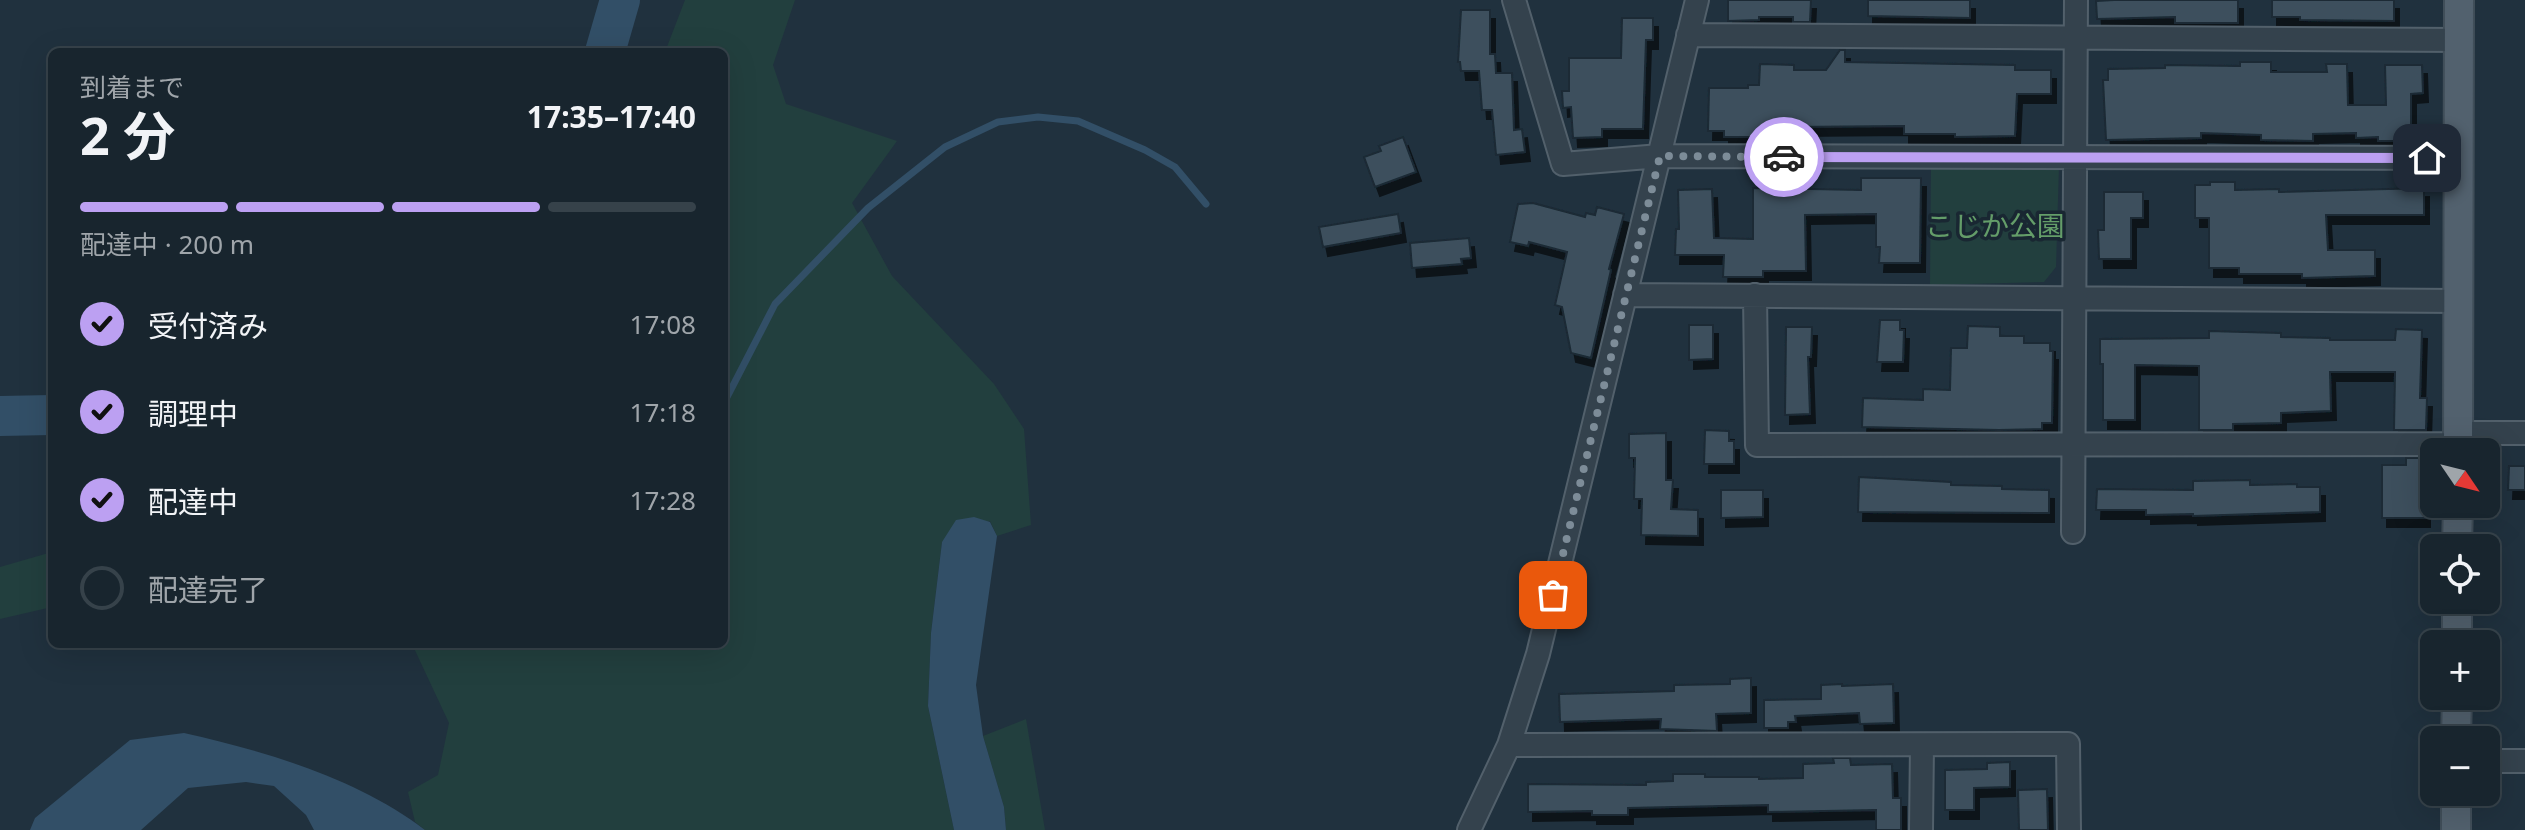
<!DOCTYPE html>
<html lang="ja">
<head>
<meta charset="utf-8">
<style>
  body { margin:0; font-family:"Noto Sans","Noto Sans JP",sans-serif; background:#212d36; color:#f1f3f6; height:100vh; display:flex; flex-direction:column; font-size:30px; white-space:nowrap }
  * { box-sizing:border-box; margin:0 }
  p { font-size:26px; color:#9fa5aa }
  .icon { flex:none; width:44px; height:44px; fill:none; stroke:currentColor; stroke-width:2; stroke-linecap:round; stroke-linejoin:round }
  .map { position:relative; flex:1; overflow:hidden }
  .details { position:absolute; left:48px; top:48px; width:680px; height:600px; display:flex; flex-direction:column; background:#18252e; border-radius:12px; box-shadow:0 8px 32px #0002,0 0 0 2px #36424a }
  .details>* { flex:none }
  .needle { width:52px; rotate:125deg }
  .buttons { position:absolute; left:2420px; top:438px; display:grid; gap:16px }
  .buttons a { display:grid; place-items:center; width:80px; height:80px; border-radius:12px; background:#18252e; box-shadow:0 8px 32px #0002,0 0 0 2px #36424a; font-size:40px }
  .pin { position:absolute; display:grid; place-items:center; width:68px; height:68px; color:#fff; margin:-34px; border-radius:16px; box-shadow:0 4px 12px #0006 }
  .courier { position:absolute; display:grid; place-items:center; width:80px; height:80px; margin:-40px; border:6px solid #bca0f2; border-radius:50%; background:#fff; color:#222; box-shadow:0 2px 10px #0007 }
  .summary em { font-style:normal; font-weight:700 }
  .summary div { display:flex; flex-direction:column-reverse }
  .summary { display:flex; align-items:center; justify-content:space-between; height:136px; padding:0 32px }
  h1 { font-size:52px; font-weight:700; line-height:60px }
  .bar { display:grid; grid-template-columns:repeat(4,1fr); gap:12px 8px; align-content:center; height:96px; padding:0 32px }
  .bar i { height:10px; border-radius:6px; background:#36424a }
  .bar .active { background:#bca0f2 }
  .bar p { grid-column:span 4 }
  ol { padding:0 32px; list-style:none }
  li { display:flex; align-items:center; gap:24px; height:88px }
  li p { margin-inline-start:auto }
  li .icon { padding:8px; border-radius:50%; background:#bca0f2; color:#111; stroke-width:4 }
  li:last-child { color:#9fa5aa }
  li i { width:44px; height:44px; border:4px solid #36424a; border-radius:50% }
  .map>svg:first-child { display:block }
</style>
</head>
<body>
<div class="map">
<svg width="2525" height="830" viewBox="0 0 2525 830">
  <defs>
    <filter id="shadow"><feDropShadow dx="5" dy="9" stdDeviation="0" flood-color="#0009"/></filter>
  </defs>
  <rect width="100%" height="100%" fill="#20313e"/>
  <!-- green -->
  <path fill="#223f3e" d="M685 0H795L773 65 786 104 897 141 852 203 892 276 994 384 1024 429 1031 525 997 536 990 521 942 542 931 633 928 706 954 830H425L415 822 408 792 438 775 449 723 412 644H724V52H665Z
    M2059 166 2056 267 2044 282 1930 285 1931 168Z
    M52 552V607L0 619V567Z
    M1026 719 1045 830H1006L1004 807 983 736Z"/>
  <!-- water -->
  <path fill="#324f67" d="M974 517 990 522 997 536 976 685 983 736 1004 807 1006 830H954L928 706 931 633 942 542 956 520Z
    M184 733C265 751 359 779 425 830H314L306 815 274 786 246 782 188 788 141 830H30L35 818 130 740Z"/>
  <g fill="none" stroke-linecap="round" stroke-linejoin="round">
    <!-- stream -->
    <path stroke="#324f67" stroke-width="7" d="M724 403 775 304 868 208 945 147 998 122 1038 117 1078 121 1145 150 1175 167 1206 204"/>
    <!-- river -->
    <path stroke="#324f67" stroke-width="40" d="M605 52 620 0
      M0 416 52 415"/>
  </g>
  <!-- building -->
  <path fill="#3c505d" stroke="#1b2934" stroke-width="2" filter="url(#shadow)" d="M1728 0H1811L1810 22H1793V17H1759V20L1728 21Z
    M1868 0H1970V18L1868 16Z
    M2114 0H2238V23H2175V17L2097 19 2096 1Z
    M2272 0H2394V21L2300 20V17H2272Z
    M1461 10H1490V54H1495L1496 73H1512L1514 130 1522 129 1525 152 1496 155 1492 110H1482L1479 71H1461L1460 62H1458Z
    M1622 18H1653V40H1646L1643 129H1602V137L1573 138 1571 107 1563 108 1562 91H1569V58H1621Z
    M1840 50H1845V62L2015 65V70H2051V94H2017L2015 136 1955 137V134H1904V126L1792 127V135H1756V137H1724V131H1708L1709 88H1748V85H1759L1760 64 1794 65V70H1826Z
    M2240 62H2271V72H2327L2326 64H2347L2348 105H2386L2385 65H2422L2423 93 2411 94V141H2378V137L2356 138V133L2313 134V141L2261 140V135L2201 133V138L2106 140 2103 80H2108V69L2165 68V65L2240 66Z
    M1403 137 1416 172 1375 187 1364 157 1381 151 1379 146Z
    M1861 178H1921L1920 263H1879L1880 247H1876V214L1805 215 1806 271H1763V277H1723L1724 255H1675L1676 229H1679L1678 190 1712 189 1714 238 1753 239V188L1861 190Z
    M2210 182H2235V190L2279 189V192L2424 188V215H2326L2328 250H2375V276L2302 278V274H2239V268H2209V218H2195V185H2210Z
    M2104 192H2143V218H2131V259H2099L2098 230H2104Z
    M1533 203 1585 217 1586 213 1595 215 1597 207 1624 214 1609 269 1611 270 1591 358 1571 353 1562 307 1555 305 1567 252 1529 242 1528 246 1510 242 1518 204Z
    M1398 214 1401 233 1323 247 1319 227Z
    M1469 238 1471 258 1461 259 1462 264 1412 268 1410 243Z
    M1880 320H1900V330H1904L1903 362H1877Z
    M1689 325H1713V359L1689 360Z
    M1968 326 2000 327V336H2024V343H2050V351H2053L2052 423H2042V429L1999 430 1862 427 1863 398 1923 400V389L1950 390 1951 348H1967Z
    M1786 327H1812L1811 357H1808L1810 414 1785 415Z
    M2396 329 2422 330 2420 398H2427L2426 430H2394L2395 372H2330L2331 411 2281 413V423L2233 424V430H2199V366L2135 365V420H2103V364H2100V339L2209 338V331L2281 333V337L2330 338V340H2395Z
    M1705 430 1729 431V441H1734V464H1704Z
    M1666 433V480H1673L1671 509 1698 510V536L1641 535 1642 499H1634L1635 458H1629V434Z
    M2406 458H2425V518H2382V465H2406Z
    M2509 466H2525V490H2508Z
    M1859 477 1951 482V485L2002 486V489L2049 490V513L1858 512Z
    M2250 480V485L2297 484V487H2320V512L2193 516V514L2146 515V510H2096L2097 489 2193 490V481Z
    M1721 490H1763V517L1721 518Z
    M1751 678V713L1716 714 1717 731 1660 729 1661 719 1560 722 1559 694 1674 691V685L1730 684V679Z
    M1842 684V686L1893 684 1894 723 1860 724 1859 713 1795 716 1796 722H1788V728H1764V700L1821 699V685Z
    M1833 758H1850L1851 765 1892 764 1893 798H1901V830H1876V810L1768 812V805L1628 808V815H1592V811L1528 812V784L1646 785V782L1673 781V774H1705V777H1759V779L1803 778V764L1834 763Z
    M2010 762V787L1974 788V810H1945V770L1987 769V763Z
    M2047 789 2048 830H2019L2018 790Z"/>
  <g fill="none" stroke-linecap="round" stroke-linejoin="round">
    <defs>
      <path id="minor" d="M1514 0 1563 164 1660 156 2459 158
        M1688 35 2459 40
        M1625 295 2458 301
        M1755 295 1757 445 2458 444
        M2458 433H2525
        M2073 532 2076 0
        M1509 745 2068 744 2069 830
        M2486 761H2525
        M1469 830 1509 745 1538 654 1697 0
        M1921 830 1922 745"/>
      <path id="major" d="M2458 452 2459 0
        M2457 548 2458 504
        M2457 644V600
        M2456 740 2457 696
        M2456 830V792"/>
    </defs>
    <!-- minor casing -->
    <use href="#minor" stroke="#52606b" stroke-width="26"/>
    <!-- major casing -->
    <use href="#major" stroke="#404e59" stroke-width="32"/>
    <!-- minor -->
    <use href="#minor" stroke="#34424d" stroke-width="22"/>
    <!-- major -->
    <use href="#major" stroke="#52616e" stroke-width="28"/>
  </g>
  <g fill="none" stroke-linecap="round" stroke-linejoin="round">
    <!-- done -->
    <path stroke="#7d8c98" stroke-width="8" stroke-dasharray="0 14.4" d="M1553 595 1660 156 1784 157"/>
    <!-- route -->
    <path stroke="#bca0f2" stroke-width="10" d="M1784 157 2427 158"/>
  </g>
  <g text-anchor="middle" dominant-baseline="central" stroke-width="7" stroke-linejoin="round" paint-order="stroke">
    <!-- park labels -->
    <g font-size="28" fill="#649d69" stroke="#192732">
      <text x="1995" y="225">こじか公園</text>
    </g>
  </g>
</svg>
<div class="buttons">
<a><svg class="needle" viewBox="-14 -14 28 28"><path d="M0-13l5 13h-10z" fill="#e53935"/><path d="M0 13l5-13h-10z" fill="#9fa5aa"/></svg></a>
<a><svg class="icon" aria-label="locate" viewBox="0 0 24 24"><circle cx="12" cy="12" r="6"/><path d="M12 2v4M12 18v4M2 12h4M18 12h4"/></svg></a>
<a>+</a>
<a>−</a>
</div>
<div class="pin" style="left:1553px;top:595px;background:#ea580c"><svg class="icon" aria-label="bag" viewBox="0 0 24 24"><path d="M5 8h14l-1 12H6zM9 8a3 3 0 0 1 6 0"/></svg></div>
<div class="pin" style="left:2427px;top:158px;background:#1f2937"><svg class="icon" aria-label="home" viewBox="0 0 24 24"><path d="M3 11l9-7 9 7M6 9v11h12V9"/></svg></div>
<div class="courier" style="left:1784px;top:157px"><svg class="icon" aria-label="car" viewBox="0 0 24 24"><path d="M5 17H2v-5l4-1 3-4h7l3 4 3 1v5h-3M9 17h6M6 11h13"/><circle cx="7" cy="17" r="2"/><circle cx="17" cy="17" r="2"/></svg></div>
<section class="details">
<div class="summary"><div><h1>2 分</h1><p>到着まで</p></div><em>17:35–17:40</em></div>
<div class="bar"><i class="active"></i><i class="active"></i><i class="active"></i><i></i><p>配達中 · 200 m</p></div>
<ol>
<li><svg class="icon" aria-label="check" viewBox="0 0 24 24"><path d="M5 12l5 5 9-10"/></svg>受付済み<p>17:08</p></li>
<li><svg class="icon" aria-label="check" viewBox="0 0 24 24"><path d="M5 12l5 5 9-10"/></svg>調理中<p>17:18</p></li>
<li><svg class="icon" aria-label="check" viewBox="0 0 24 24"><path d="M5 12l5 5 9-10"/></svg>配達中<p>17:28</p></li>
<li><i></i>配達完了</li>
</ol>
</section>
</div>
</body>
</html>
